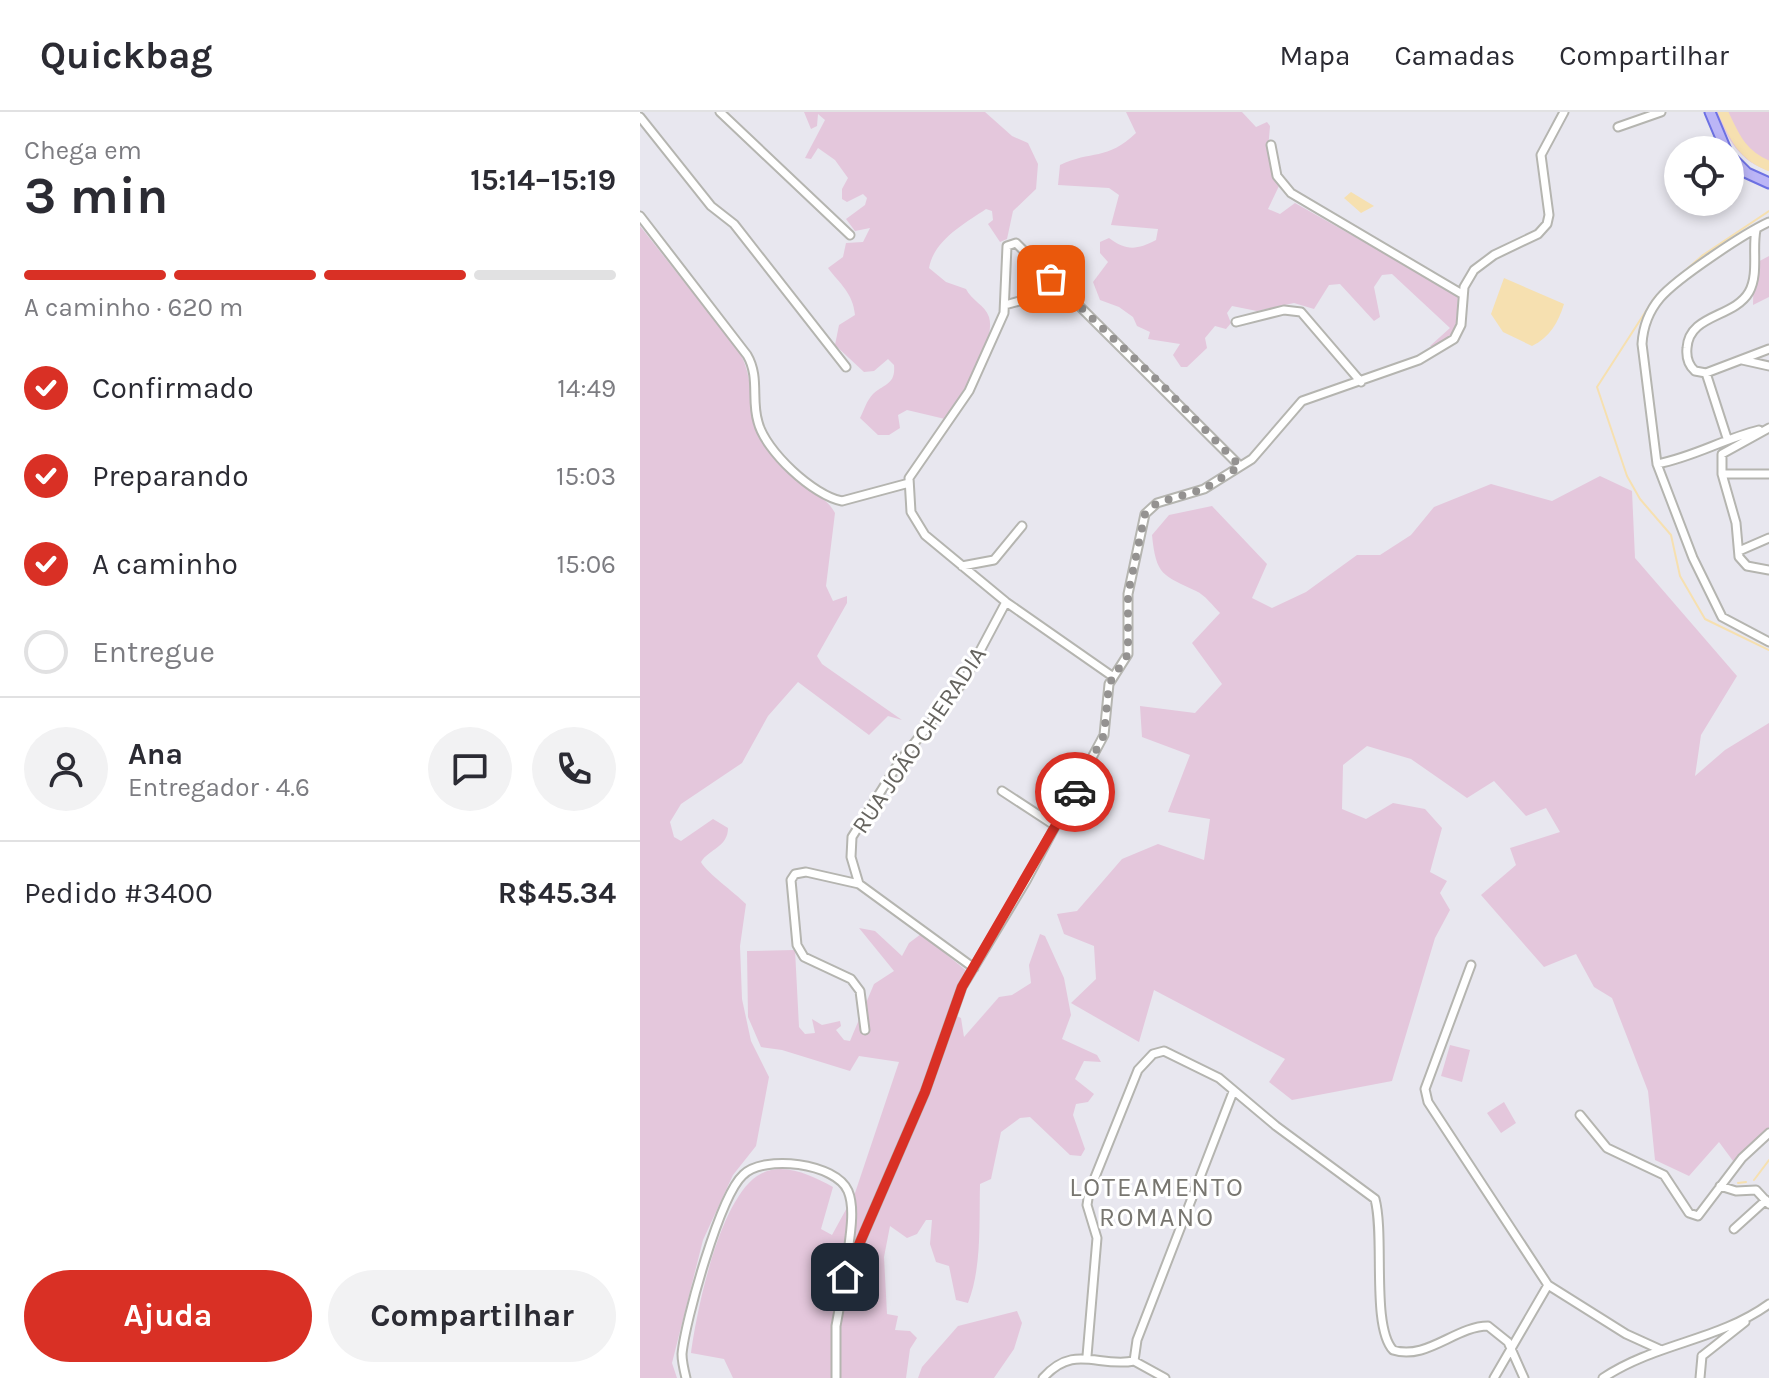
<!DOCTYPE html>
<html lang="pt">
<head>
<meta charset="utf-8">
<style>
  body { margin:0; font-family:Karla,sans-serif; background:#f2f2f3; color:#2b2b33; height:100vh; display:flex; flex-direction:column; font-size:30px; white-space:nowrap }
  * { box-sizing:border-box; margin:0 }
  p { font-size:26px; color:#7c7c81 }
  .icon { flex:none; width:44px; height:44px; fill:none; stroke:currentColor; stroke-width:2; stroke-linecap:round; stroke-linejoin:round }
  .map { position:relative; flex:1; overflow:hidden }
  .panel { display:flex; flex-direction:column; background:#fff; width:640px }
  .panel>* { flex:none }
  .fabs { position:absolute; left:1024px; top:24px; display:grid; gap:16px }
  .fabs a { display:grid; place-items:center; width:80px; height:80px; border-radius:50%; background:#fff; box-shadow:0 4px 12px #0003; font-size:40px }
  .pin { position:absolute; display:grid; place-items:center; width:68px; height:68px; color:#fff; margin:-34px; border-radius:16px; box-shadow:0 4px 12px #0006 }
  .courier { position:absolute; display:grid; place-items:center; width:80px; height:80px; margin:-40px; border:6px solid #d93025; border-radius:50%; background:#fff; color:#222; box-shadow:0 2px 10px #0007 }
  .summary em { font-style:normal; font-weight:700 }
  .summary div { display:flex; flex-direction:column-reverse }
  .summary { display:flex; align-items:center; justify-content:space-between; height:136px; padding:0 24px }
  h1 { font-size:52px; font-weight:700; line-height:60px }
  .bar { display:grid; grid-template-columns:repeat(4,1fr); gap:12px 8px; align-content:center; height:96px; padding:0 24px }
  .bar i { height:10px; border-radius:6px; background:#e1e1e2 }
  .bar .on { background:#d93025 }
  .bar p { grid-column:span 4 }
  .line { display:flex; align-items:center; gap:20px; padding:0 24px; border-top:2px solid #e1e1e2 }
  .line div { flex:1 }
  .round { display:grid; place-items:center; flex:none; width:84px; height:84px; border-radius:42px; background:#f2f2f3 }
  ol { padding:0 24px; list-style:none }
  li { display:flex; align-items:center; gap:24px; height:88px }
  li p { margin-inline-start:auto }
  li .icon { padding:8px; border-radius:50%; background:#d93025; color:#fff; stroke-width:4 }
  li:last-child { color:#7c7c81 }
  li i { width:44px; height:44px; border:4px solid #e1e1e2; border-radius:50% }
  .cta { display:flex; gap:16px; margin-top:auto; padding:16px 24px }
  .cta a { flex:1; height:92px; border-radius:48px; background:#d93025; color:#fff; font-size:32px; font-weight:700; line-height:92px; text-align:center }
  .cta a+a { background:#f2f2f3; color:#2b2b33 }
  header { display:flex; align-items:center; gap:48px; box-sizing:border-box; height:112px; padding:0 40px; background:#fff; border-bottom:2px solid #e1e1e2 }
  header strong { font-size:38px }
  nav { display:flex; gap:44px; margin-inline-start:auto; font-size:28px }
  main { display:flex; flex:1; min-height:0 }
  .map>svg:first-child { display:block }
</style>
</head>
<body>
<header>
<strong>Quickbag</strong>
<nav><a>Mapa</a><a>Camadas</a><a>Compartilhar</a></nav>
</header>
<main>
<section class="panel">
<div class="summary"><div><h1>3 min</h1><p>Chega em</p></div><em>15:14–15:19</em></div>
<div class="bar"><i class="on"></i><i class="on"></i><i class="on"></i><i></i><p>A caminho · 620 m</p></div>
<ol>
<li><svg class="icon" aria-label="check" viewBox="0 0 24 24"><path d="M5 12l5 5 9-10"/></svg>Confirmado<p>14:49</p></li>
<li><svg class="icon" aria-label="check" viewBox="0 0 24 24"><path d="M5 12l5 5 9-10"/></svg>Preparando<p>15:03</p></li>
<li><svg class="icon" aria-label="check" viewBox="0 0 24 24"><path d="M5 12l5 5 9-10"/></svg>A caminho<p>15:06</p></li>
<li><i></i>Entregue</li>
</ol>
<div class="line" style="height:144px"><a class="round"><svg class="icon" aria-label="person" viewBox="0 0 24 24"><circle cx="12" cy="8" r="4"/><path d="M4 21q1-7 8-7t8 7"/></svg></a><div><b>Ana</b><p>Entregador · 4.6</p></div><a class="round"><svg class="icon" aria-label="chat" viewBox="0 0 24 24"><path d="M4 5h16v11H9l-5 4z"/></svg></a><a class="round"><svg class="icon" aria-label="phone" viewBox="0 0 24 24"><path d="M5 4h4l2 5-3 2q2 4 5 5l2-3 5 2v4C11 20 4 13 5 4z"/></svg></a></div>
<div class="line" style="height:104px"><div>Pedido #3400</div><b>R$45.34</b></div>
<div class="cta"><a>Ajuda</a><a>Compartilhar</a></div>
</section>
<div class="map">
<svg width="1129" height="1266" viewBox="0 0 1129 1266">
  <rect width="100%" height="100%" fill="#e8e7ef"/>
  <!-- green -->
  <path fill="#e4c7dc" d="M164 0H345L372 24 388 31 398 52 396 77 373 99 367 127 360 130 348 112 353 108 352 99 346 97C324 112 294 128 289 156L306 170 326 177C331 188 345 193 349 205 357 231 319 285 305 307L267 298 258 303 260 316 249 323H238L220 306C224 298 227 288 233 282 243 272 256 273 254 253L248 247 234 259 224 260 195 233 199 213 215 203C213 181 200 172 188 156L203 145 206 131 223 130 230 116 215 119 206 107 225 93 227 86 223 82 207 90 202 87V77L208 66 195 48 178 36 171 47 165 46 185 8 178 2 177 14 171 17Z
    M486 0H602L616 15 627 10 630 14 628 38 639 74 628 97 640 102 655 91 818 183 816 220 795 236 790 234 810 216 752 162 742 163 734 175 740 205 734 209 700 172 689 173 674 197 654 191 617 199 592 194 587 201 591 211 586 217 575 214 565 226 567 236 547 255H541L533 243 540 232 508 227 510 220 497 214 493 205 479 195 460 188 453 170 468 150 460 141V130L469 126C486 139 497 138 516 128L518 117 471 113 479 83 469 76 418 73 420 53C451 38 467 49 496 21Z
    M1077 0H1129V58C1102 52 1085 25 1077 0Z
    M0 114 100 241C117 274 105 299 125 330 136 348 150 364 167 376 178 384 188 388 195 401L186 474 193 489 207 484V491L177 544 182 552 262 608 248 604 229 623 158 570 128 604 102 651 41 692 30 710 34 725 41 729 73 707 88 716C88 735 69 737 61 750 67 761 94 780 106 792L100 834 102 887 111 929 129 965 116 1034 93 1063 63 1128 32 1251 37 1266H0Z
    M1129 144V185L1113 193 1114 152Z
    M960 364 992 379 995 446 1097 564 1061 623 1055 664 1085 638 1129 611V1021L1096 1053 1079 1030 1049 1064 1015 1048 1008 979 972 886 954 875 936 842 904 855 841 783 876 753 870 736 920 720 906 696 886 704 854 669 827 686 771 647 727 634 703 653 702 697 726 707 753 691 785 697 802 716 790 760 807 769 800 781 810 798 795 826 752 969 652 988 629 970 645 947 514 878 499 930 431 891 456 867 454 834 424 822 417 802 437 799 482 747 518 732 564 748 570 707 528 700 550 643 502 625 500 594 555 601 582 572 552 531 580 501C573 494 565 483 556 479 523 463 516 464 512 423L529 403 572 394 627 452 612 486 632 496 666 480 717 443H740L771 423 794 395 851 372 912 389Z
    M219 816 235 819 262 844 269 831 281 822 328 860 308 900 321 906 324 925 359 885 372 883 391 871 389 853 400 822 405 824 424 866 431 903 422 927 457 943 461 950 444 949 435 967 454 982 448 990 436 992 433 1003 445 1037 441 1044 430 1043 390 1005 380 1006 361 1020 351 1067 340 1072C339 1111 342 1155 328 1191L316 1188 309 1154 296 1150 290 1132 292 1108H286L277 1122 267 1126 250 1114 244 1145 247 1202 258 1204 255 1218 270 1219 277 1226 270 1237 266 1266H93L84 1247 51 1241C57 1197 79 1090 117 1064 141 1048 171 1063 193 1075L181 1117 192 1123 215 1081 259 950 219 944 210 959 142 938 121 935 108 905 107 839 155 838 159 915 165 922 175 921 172 907 182 913 200 909 201 914 196 918 204 928 210 929 234 872 254 859Z
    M810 933 830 938 822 970 801 964Z
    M864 990 876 1011 861 1021 847 1001Z
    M377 1199 382 1211 374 1237 354 1266H278L282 1255 318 1214Z"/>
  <!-- water -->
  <path fill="#f6e0b0" d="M711 80 734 94 721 101 704 86Z
    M864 166 924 192C918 211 910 225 892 234L863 220 851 202Z"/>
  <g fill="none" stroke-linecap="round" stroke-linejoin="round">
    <!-- stream -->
    <path stroke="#f6e0b0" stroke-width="2" d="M1129 99 1063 143 1015 185 957 275 987 364 1000 387 1031 423 1040 464 1065 507 1129 538
      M1114 1068 1129 1048
      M1098 1071 1106 1070"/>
    <!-- river -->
    <path stroke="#f6e0b0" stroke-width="10" d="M1083 0C1095 26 1102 43 1129 54"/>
    <defs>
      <path id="minor" d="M80 0 210 123
        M0 5 71 94 94 112 206 255
        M978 15 1021 0
        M631 33 637 64 651 81 822 182
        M0 104 107 243C120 265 111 288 118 310 125 339 174 384 202 389L269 371
        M1129 110C1105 121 1037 166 1020 186 1009 199 1003 215 1002 232L1017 352 1053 446 1082 505 1129 530
        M1116 118C1112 137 1119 162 1109 180 1094 206 1049 202 1047 236 1046 246 1048 253 1055 259L1066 261 1129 237
        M365 193 390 186 427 183
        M596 210 644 198 661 200 721 270
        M1102 248 1129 254
        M1066 261 1087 326
        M1129 316 1082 342V362L1096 411 1099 445 1107 454 1129 458
        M1017 352C1054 345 1083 327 1119 318
        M1082 362H1129
        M1099 439 1129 426
        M322 454 354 448 382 414
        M472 564 366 490 285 423 271 400 269 366 329 279 364 201 367 134 376 131 380 135 600 354
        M362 679 414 713
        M219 772 166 760 155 762 151 768 157 833 164 845 211 867 220 879 225 918
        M831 853 785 977 788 990 908 1173 986 1222 1019 1237
        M334 856 219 772 211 745 212 725 260 649 324 569 366 490
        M940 1003 967 1036 1024 1063 1049 1101 1058 1104 1102 1046 1129 1021
        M1080 1074 1096 1079 1116 1078 1129 1092
        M1094 1117 1126 1088
        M447 1244 457 1126 447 1093 449 1080 498 958 513 942 524 939 579 966 636 1014 735 1087C745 1125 731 1214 753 1238 786 1249 816 1214 848 1214L868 1230 884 1266
        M1062 1244 1105 1210
        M46 1266C44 1258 42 1250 42 1242 45 1209 80 1084 103 1063 124 1042 196 1051 208 1079 217 1100 207 1137 206 1159
        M196 1266V1214L205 1165 285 980 322 875 386 769 464 623 469 572 488 542V482L505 402 517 391 564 377 612 347 662 289 779 248 814 227 821 213 824 175 834 158 854 143 898 122 907 112 909 103 901 43 924 0
        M403 1266C434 1231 458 1256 494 1249
        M525 1266 494 1249 497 1228 593 980
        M854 1266 908 1173
        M963 1266C1015 1231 1078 1229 1129 1192
        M1060 1266 1062 1244"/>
      <path id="major" d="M1070 0 1086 38
        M1090 44 1107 61 1129 71"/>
    </defs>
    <!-- minor casing -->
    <use href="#minor" stroke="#b5b5b0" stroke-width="11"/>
    <!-- major casing -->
    <use href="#major" stroke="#6d71e3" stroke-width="13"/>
    <!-- minor -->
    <use href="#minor" stroke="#fff" stroke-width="7"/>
    <!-- major -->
    <use href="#major" stroke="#bbb5f6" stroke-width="9"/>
  </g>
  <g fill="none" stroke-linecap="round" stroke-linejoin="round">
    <!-- done -->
    <path stroke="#949291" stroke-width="8" stroke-dasharray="0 14.4" d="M411 167 520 271 600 354 564 377 517 391 505 402 488 482V542L469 572 464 623 435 680"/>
    <!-- route -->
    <path stroke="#d93025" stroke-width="10" d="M205 1165 285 980 322 875 435 680"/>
  </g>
  <g text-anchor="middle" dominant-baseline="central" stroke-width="6" stroke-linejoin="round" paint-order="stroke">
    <!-- street labels -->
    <g font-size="24" fill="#66645f" stroke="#fff">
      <text transform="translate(279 628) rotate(-56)">RUA JOÃO CHERADIA</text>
    </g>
    <!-- neighbourhood labels -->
    <g font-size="26" letter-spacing="2" fill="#787670" stroke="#fff">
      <text x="517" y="1075">LOTEAMENTO<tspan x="517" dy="30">ROMANO</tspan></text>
    </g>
  </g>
</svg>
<div class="fabs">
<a><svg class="icon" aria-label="locate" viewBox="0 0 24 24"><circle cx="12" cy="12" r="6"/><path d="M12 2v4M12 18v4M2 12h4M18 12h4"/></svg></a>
</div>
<div class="pin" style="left:411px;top:167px;background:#ea580c"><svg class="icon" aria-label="bag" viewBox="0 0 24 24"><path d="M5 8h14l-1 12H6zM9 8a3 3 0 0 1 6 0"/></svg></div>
<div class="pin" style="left:205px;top:1165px;background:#1f2937"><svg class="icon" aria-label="home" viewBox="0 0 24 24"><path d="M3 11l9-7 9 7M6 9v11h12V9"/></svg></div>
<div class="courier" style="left:435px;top:680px"><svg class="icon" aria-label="car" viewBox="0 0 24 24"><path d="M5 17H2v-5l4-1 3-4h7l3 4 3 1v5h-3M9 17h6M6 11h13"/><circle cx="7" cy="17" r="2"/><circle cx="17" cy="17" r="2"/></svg></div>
</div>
</main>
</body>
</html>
